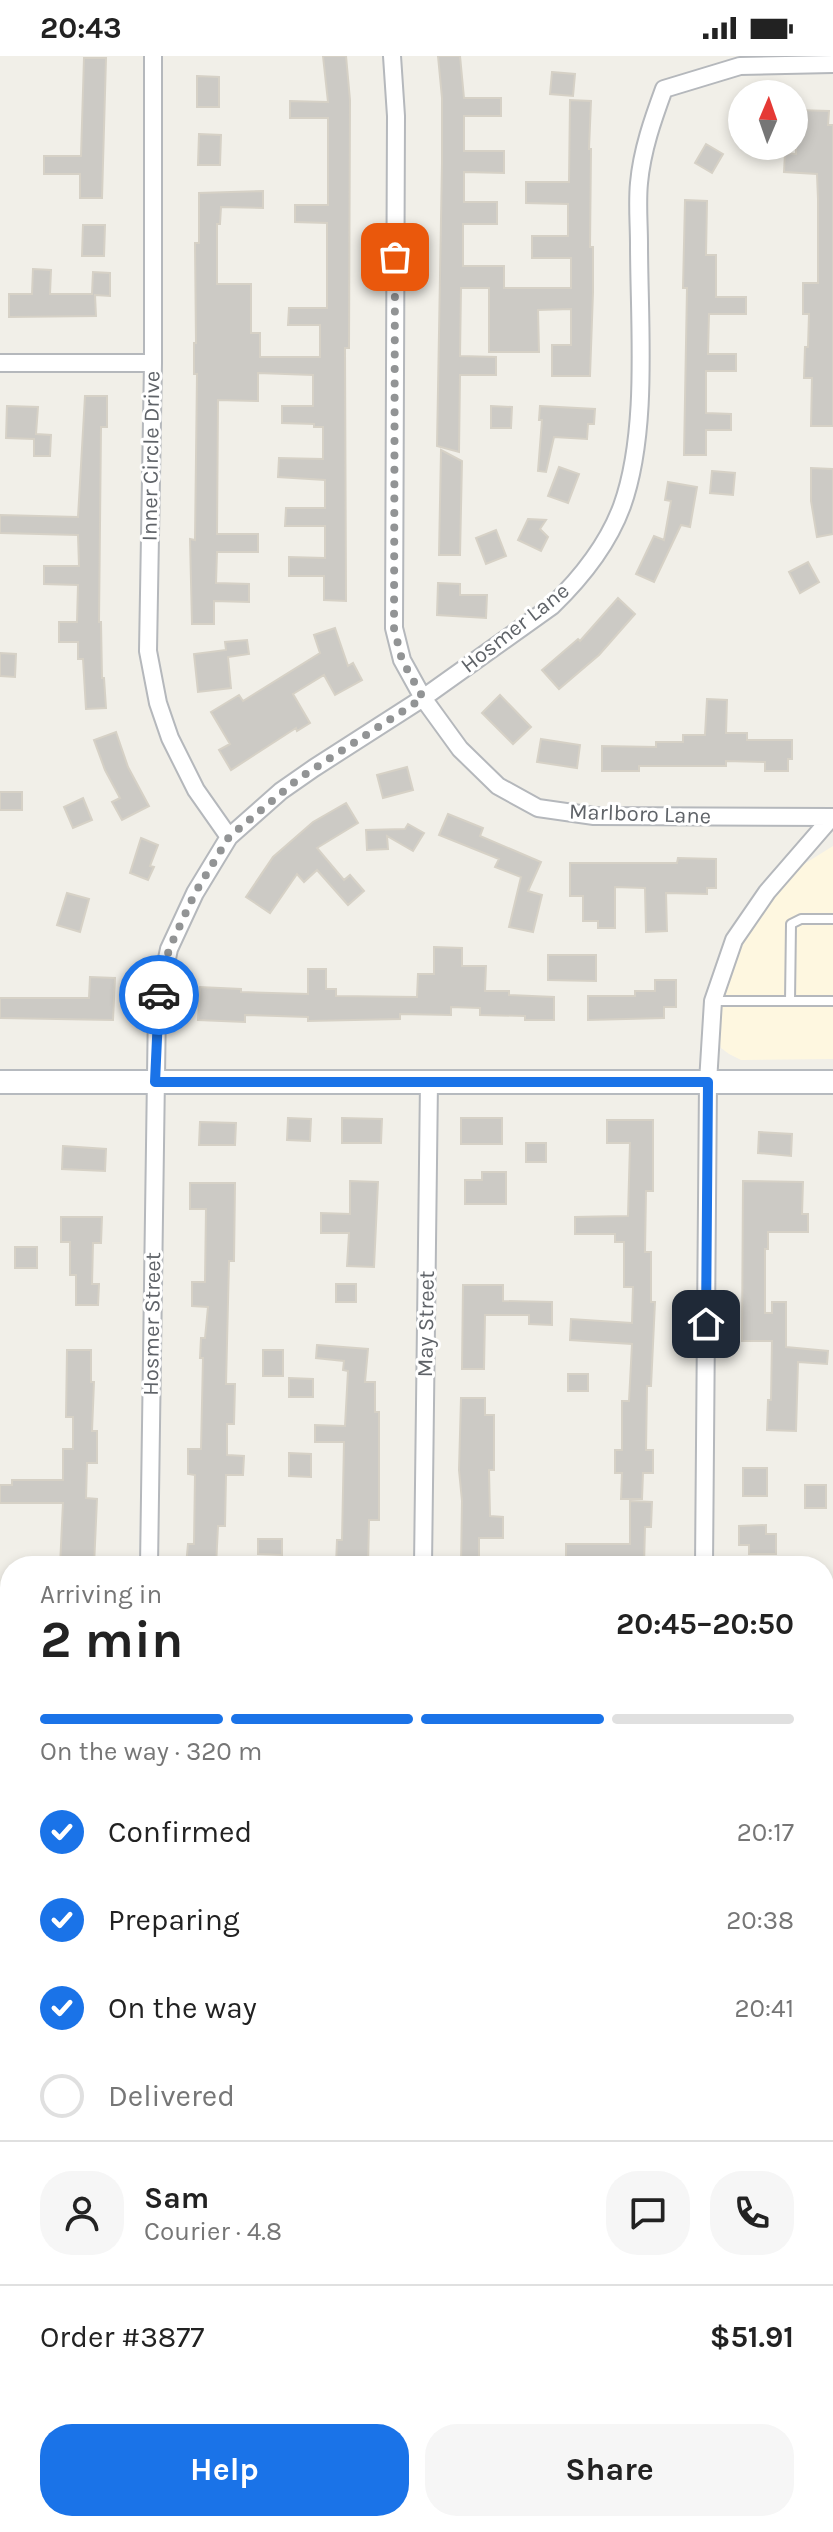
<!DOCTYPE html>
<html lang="en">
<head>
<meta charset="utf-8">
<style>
  body { margin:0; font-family:Karla,sans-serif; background:#f6f6f6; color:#222; height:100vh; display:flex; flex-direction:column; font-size:30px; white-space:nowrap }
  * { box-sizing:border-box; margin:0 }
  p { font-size:26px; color:#767676 }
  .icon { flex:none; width:44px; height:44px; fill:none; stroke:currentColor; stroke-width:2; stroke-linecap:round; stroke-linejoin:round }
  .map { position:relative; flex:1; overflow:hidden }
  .panel { position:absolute; left:0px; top:1500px; width:834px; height:976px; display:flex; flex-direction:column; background:#fff; border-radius:32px 32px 0 0; box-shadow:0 4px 12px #0003 }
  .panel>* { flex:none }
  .needle { width:52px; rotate:2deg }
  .controls { position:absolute; left:728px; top:24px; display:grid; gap:16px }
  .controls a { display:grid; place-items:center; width:80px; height:80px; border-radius:50%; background:#fff; box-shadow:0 4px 12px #0003; font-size:40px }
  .pin { position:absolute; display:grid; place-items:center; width:68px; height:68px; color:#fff; margin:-34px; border-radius:16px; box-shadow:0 4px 12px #0006 }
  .courier { position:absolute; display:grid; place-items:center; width:80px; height:80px; margin:-40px; border:6px solid #1a73e8; border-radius:50%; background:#fff; color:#222; box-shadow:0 2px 10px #0007 }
  .summary em { font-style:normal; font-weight:700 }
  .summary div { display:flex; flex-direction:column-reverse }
  .summary { display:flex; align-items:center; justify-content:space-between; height:136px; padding:0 40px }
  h1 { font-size:52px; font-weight:700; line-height:60px }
  .bar { display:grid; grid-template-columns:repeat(4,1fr); gap:12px 8px; align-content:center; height:96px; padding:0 40px }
  .bar i { height:10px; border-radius:6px; background:#e0e0e0 }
  .bar .current { background:#1a73e8 }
  .bar p { grid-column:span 4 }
  .line { display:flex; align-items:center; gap:20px; padding:0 40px; border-top:2px solid #e0e0e0 }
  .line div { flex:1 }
  .round { display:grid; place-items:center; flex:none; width:84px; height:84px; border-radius:32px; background:#f6f6f6 }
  ol { padding:0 40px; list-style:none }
  li { display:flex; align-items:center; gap:24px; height:88px }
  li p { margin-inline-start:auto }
  li .icon { padding:8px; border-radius:50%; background:#1a73e8; color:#fff; stroke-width:4 }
  li:last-child { color:#767676 }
  li i { width:44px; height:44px; border:4px solid #e0e0e0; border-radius:50% }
  .action { display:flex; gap:16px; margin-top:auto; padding:16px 40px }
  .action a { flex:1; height:92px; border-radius:32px; background:#1a73e8; color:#fff; font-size:32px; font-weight:700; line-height:92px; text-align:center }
  .action a+a { background:#f6f6f6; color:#222 }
  .status { display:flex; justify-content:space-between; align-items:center; height:56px; padding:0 40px; background:#fff; direction:ltr }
  .status svg { height:22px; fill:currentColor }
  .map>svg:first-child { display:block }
</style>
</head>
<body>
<div class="status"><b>20:43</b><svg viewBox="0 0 49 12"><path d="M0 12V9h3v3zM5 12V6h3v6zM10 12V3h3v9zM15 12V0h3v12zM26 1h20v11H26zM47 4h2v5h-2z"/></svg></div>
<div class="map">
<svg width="833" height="2476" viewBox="0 0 833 2476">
  <rect width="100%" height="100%" fill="#f1efe8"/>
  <!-- commercial -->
  <path fill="#fef7e0" d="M833 790V1003L741 1004 729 998 721 992 717 975 716 958 734 897 774 839 801 810Z"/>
  <!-- building -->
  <path fill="#cccac5" stroke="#d6d1c6" stroke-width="2" d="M323 0H346L350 44 349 292H345L346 545 324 544V520H289V501L325 502V470H285L286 452H325V424L278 421 279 402 323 403V371H314V368L282 367V350H313V319L258 317V345L218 344 217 478H258V496H217L216 527 249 528V546L214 545V568H192L190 483 195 484 197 318H194V287H196L195 187H199V137L263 135V152L221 151 220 168H217V228H251V277H260V301H320V269H288L289 252H327V167L295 166V149H328V62H290V45L328 46Z
    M438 0H460L464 42H501V60H464V95H504V117L464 116V146H497V168H463V210H504V232H571V202H532V180H568V148L526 147V126H569L570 44 591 45 589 93H591L590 191H593V236L590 320H552V289H571V253L538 254 539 296H489V232H461L460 300 496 301V319H460L459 396 437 390 442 107V42Z
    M84 2H106L102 142H80V118H44V100H81Z
    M552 16 575 18 573 40 550 38Z
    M197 20 219 21V51H197Z
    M796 54 829 55 828 69H833V370H811L812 322H804L805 291H808L809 258H803V227H818V143L817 118 784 116 785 97 796 98Z
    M199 78 221 79 220 109H198Z
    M706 88 723 98 712 117 695 107Z
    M685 144 707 145 706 199H716V241H746V258H709L708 298H736V315H706V357L731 358V374H706V399H684L687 232H683Z
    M83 169H105L104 200H82Z
    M33 213 51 214 50 238H92L93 216 110 217V240L95 239 96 260 9 261V238H32Z
    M85 340H107V371H101L99 566H101L102 622H104L106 652 86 653 83 603H78V586H59V566H77L78 529 44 528V510H79L78 479 0 477V459L78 461Z
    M7 350 38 351 36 378 51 379 50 400H34V383L6 382Z
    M491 350 512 351 511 372H491Z
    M540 350 595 353 594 368H588L587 383 554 381 546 416 538 415 542 364H539Z
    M441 394 462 405 460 499H439Z
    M559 411 579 418 568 447 548 440Z
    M811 412 833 413V478L817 481 811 445Z
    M712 415 735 417 733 439 710 437Z
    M668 426 697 431 690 471 681 469 654 526 636 518 654 480 664 484 671 445 665 444Z
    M528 463 546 464 540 473 548 481 541 495 518 484Z
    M496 474 506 500 486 508 476 482Z
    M808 506 819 526 800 537 789 516Z
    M438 527 460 528V539H487L486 562 437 559Z
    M618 542 635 558 599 599 559 633 542 614 578 583 580 585Z
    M335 572 348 610 353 607 362 624 335 639 324 619 293 638 310 667 297 675 296 672 231 714 219 694 230 688 211 656 239 639 243 645 320 597 314 579Z
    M247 584 249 598 228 601 231 632 198 636 194 598 226 594 225 586Z
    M0 597 16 598 15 621 0 620Z
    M500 639 531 671 513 688 482 657Z
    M707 643 727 644 726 677H747V684H792V703H788V715H765V706L726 705V710H639V715H602V690L656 691V686H683V679H705Z
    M116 676 128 711 149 750 122 764 112 746 120 742 105 714 94 684Z
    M541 683 580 689 577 712 537 706Z
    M407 711 413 734 383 742 377 719Z
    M0 736H22V754H0Z
    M83 742 92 764 73 772 64 751Z
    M346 747 358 767 317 792 344 824 350 819 364 835 348 849 317 814 304 826 297 818 270 857 246 841 273 801 313 766Z
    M448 758 483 772 480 780 541 806 528 835 542 839 533 876 509 871 521 821 495 811 499 803 439 779Z
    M408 768 424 777 413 795 387 780 388 793 367 794 366 774 405 773Z
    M141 782 158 789 150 810 154 811 148 824 130 817Z
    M678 802 716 803V832H707V838L666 837 667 875 646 876 645 832 615 831V872H598V865H583V840H570V807H677Z
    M67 837 89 843 80 876 57 869Z
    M434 891 462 892V910H486L485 935H509V939L554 941V964H525V960L480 959V952L451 951V959L400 958V963L308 965V961L245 959V966L198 964 200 931 241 933V936L308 938V913H326V933H336V940L417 941 418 918H434Z
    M548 899H596V925L548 924Z
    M90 921 115 922 113 964 0 962V942H89Z
    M655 924H676V951H664V962L588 964V940H635V935H655Z
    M288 1062 311 1063 310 1085 287 1084Z
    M342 1062 382 1063 381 1087H342Z
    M461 1062H502V1088H461Z
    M607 1064H653V1135H646L645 1196H651V1246H655L651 1330H647L646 1394H653V1417H643L642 1443H621L622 1417H615V1394H622V1345H629L632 1288 570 1284 571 1263 632 1267 633 1231H624V1186H615V1178H575V1161L628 1160 630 1087H607Z
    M200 1066 236 1067 235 1089H199Z
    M759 1076 792 1078 791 1100 758 1097Z
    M526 1087H546V1106H526Z
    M63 1090 106 1093 105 1115 62 1113Z
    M482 1116H506V1148H465V1124H482Z
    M350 1125 378 1126 374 1211 347 1210 349 1177H321V1157L350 1158Z
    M743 1125 803 1126 802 1158H808V1176H768V1193H765V1257H772V1246H786V1291L828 1295 827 1308 798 1306 796 1375 767 1374 768 1344H771L772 1285H742Z
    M190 1127H235L234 1205H229L226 1328H235L234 1368H227V1399L244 1400 243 1419H226L225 1470H218L216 1510H186L188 1488H194L195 1419 188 1418V1393H201L203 1302H200L201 1282H205L208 1251 192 1250V1226H205L206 1153H190Z
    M61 1161H102L101 1187H93L92 1228H99L98 1249H76V1219H70V1186H61Z
    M15 1191H37V1212H15Z
    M336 1228H356V1246H336Z
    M463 1229H503V1245L552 1246V1269L529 1268V1259H485L484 1313H462Z
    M317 1289 368 1293 365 1326H375V1356H379V1464H369L368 1510 336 1509 337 1484H342L344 1386H315V1369L345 1370 348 1315 343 1314 344 1305 316 1302Z
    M67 1294H91V1326H94L92 1375H97V1407H87L86 1442 97 1443 94 1510H60L63 1447H0V1429H12V1424H63V1393H73V1361H66Z
    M263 1294H283V1320H263Z
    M568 1318H588V1335H568Z
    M289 1322 313 1323V1341H289Z
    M461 1342H485V1359H494V1414H489L490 1460 503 1461V1482H479V1510H461L462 1445 459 1414Z
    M289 1397 311 1398V1421L289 1420Z
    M743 1412H767V1440H743Z
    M805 1429H826V1452H805Z
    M630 1445 652 1446 651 1471H645L644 1510H566V1488H630Z
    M766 1469V1478H776V1498H749V1489H739V1470Z
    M258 1483H282V1499L258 1498Z"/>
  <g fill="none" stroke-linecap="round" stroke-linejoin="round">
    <defs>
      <path id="service" d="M713 945H833
        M790 945 791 868 801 863H833
        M829 2129 833 1862V1577"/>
      <path id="minor" d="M153 0V307L148 595 158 647 170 682 196 734 229 781
        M392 0 396 60 394 572 402 604 423 642 460 693 498 730 538 752 594 760 833 761
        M0 307H153
        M149 1510 157 950 169 893 195 837 229 781 281 735 314 712 423 642 552 550C581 522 608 488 622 450 649 375 639 268 639 188 639 168 637 147 639 127 642 94 653 63 664 33L740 10 833 8
        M423 1510 429 1026
        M704 1510 708 1026 713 945 734 884 767 836 832 761
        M824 1577H833
        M0 1578H10
        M824 2129H833
        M0 2131H10
        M140 2476V2466
        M415 2476V2466
        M687 2476V2466"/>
      <path id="secondary" d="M0 1026H833"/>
    </defs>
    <!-- service casing -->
    <use href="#service" stroke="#b5b8bc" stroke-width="12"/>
    <!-- minor casing -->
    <use href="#minor" stroke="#b5b8bc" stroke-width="20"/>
    <!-- secondary casing -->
    <use href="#secondary" stroke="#b6babf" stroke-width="26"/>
    <!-- service -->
    <use href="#service" stroke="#fff" stroke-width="8"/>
    <!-- minor -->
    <use href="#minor" stroke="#fff" stroke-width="16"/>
    <!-- secondary -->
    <use href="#secondary" stroke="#fff" stroke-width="22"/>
  </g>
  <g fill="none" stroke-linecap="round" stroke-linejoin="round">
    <!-- done -->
    <path stroke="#929495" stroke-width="8" stroke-dasharray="0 14.4" d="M159 939 169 893 195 837 229 781 298 723 423 642 402 604 394 572 395 201"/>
    <!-- route -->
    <path stroke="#1a73e8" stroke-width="10" d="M159 939 155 1026H708L706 1268"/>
  </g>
  <g text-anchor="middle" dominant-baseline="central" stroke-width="6" stroke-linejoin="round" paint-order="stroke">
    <!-- street labels -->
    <g font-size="22" fill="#5f6368" stroke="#fff">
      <text transform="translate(151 400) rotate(-89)">Inner Circle Drive</text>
      <text transform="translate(515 572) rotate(-38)">Hosmer Lane</text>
      <text transform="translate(640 758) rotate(2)">Marlboro Lane</text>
      <text transform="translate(152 1268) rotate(-89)">Hosmer Street</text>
      <text transform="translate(426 1268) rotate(-89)">May Street</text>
    </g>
  </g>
</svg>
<div class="controls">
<a><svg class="needle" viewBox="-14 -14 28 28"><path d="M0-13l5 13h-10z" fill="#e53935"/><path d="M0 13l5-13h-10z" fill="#767676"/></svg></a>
</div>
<div class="pin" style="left:395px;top:201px;background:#ea580c"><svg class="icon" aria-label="bag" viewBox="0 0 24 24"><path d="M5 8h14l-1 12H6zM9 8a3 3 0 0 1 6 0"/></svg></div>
<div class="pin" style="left:706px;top:1268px;background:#1f2937"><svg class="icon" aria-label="home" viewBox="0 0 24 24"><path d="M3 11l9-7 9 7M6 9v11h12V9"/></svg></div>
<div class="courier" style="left:159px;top:939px"><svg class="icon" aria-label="car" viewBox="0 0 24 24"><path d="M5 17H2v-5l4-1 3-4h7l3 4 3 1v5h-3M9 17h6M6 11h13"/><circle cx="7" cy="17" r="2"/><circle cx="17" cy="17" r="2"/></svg></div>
<section class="panel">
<div class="summary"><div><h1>2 min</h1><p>Arriving in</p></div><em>20:45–20:50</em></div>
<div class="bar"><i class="current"></i><i class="current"></i><i class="current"></i><i></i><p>On the way · 320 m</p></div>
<ol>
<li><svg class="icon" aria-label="check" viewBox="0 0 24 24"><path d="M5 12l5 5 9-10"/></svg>Confirmed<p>20:17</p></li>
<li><svg class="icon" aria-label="check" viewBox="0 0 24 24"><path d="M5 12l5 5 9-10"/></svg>Preparing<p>20:38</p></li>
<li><svg class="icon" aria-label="check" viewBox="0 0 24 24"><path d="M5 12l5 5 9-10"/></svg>On the way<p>20:41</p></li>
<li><i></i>Delivered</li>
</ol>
<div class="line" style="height:144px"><a class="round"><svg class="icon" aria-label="person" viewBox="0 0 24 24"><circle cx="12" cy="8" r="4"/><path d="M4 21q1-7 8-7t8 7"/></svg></a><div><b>Sam</b><p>Courier · 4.8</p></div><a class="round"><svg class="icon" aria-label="chat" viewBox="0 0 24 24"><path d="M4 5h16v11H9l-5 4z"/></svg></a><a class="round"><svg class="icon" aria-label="phone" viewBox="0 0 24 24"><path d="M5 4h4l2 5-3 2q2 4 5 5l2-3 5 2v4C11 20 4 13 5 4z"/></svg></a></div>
<div class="line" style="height:104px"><div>Order #3877</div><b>$51.91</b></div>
<div class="action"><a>Help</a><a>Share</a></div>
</section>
</div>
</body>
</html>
